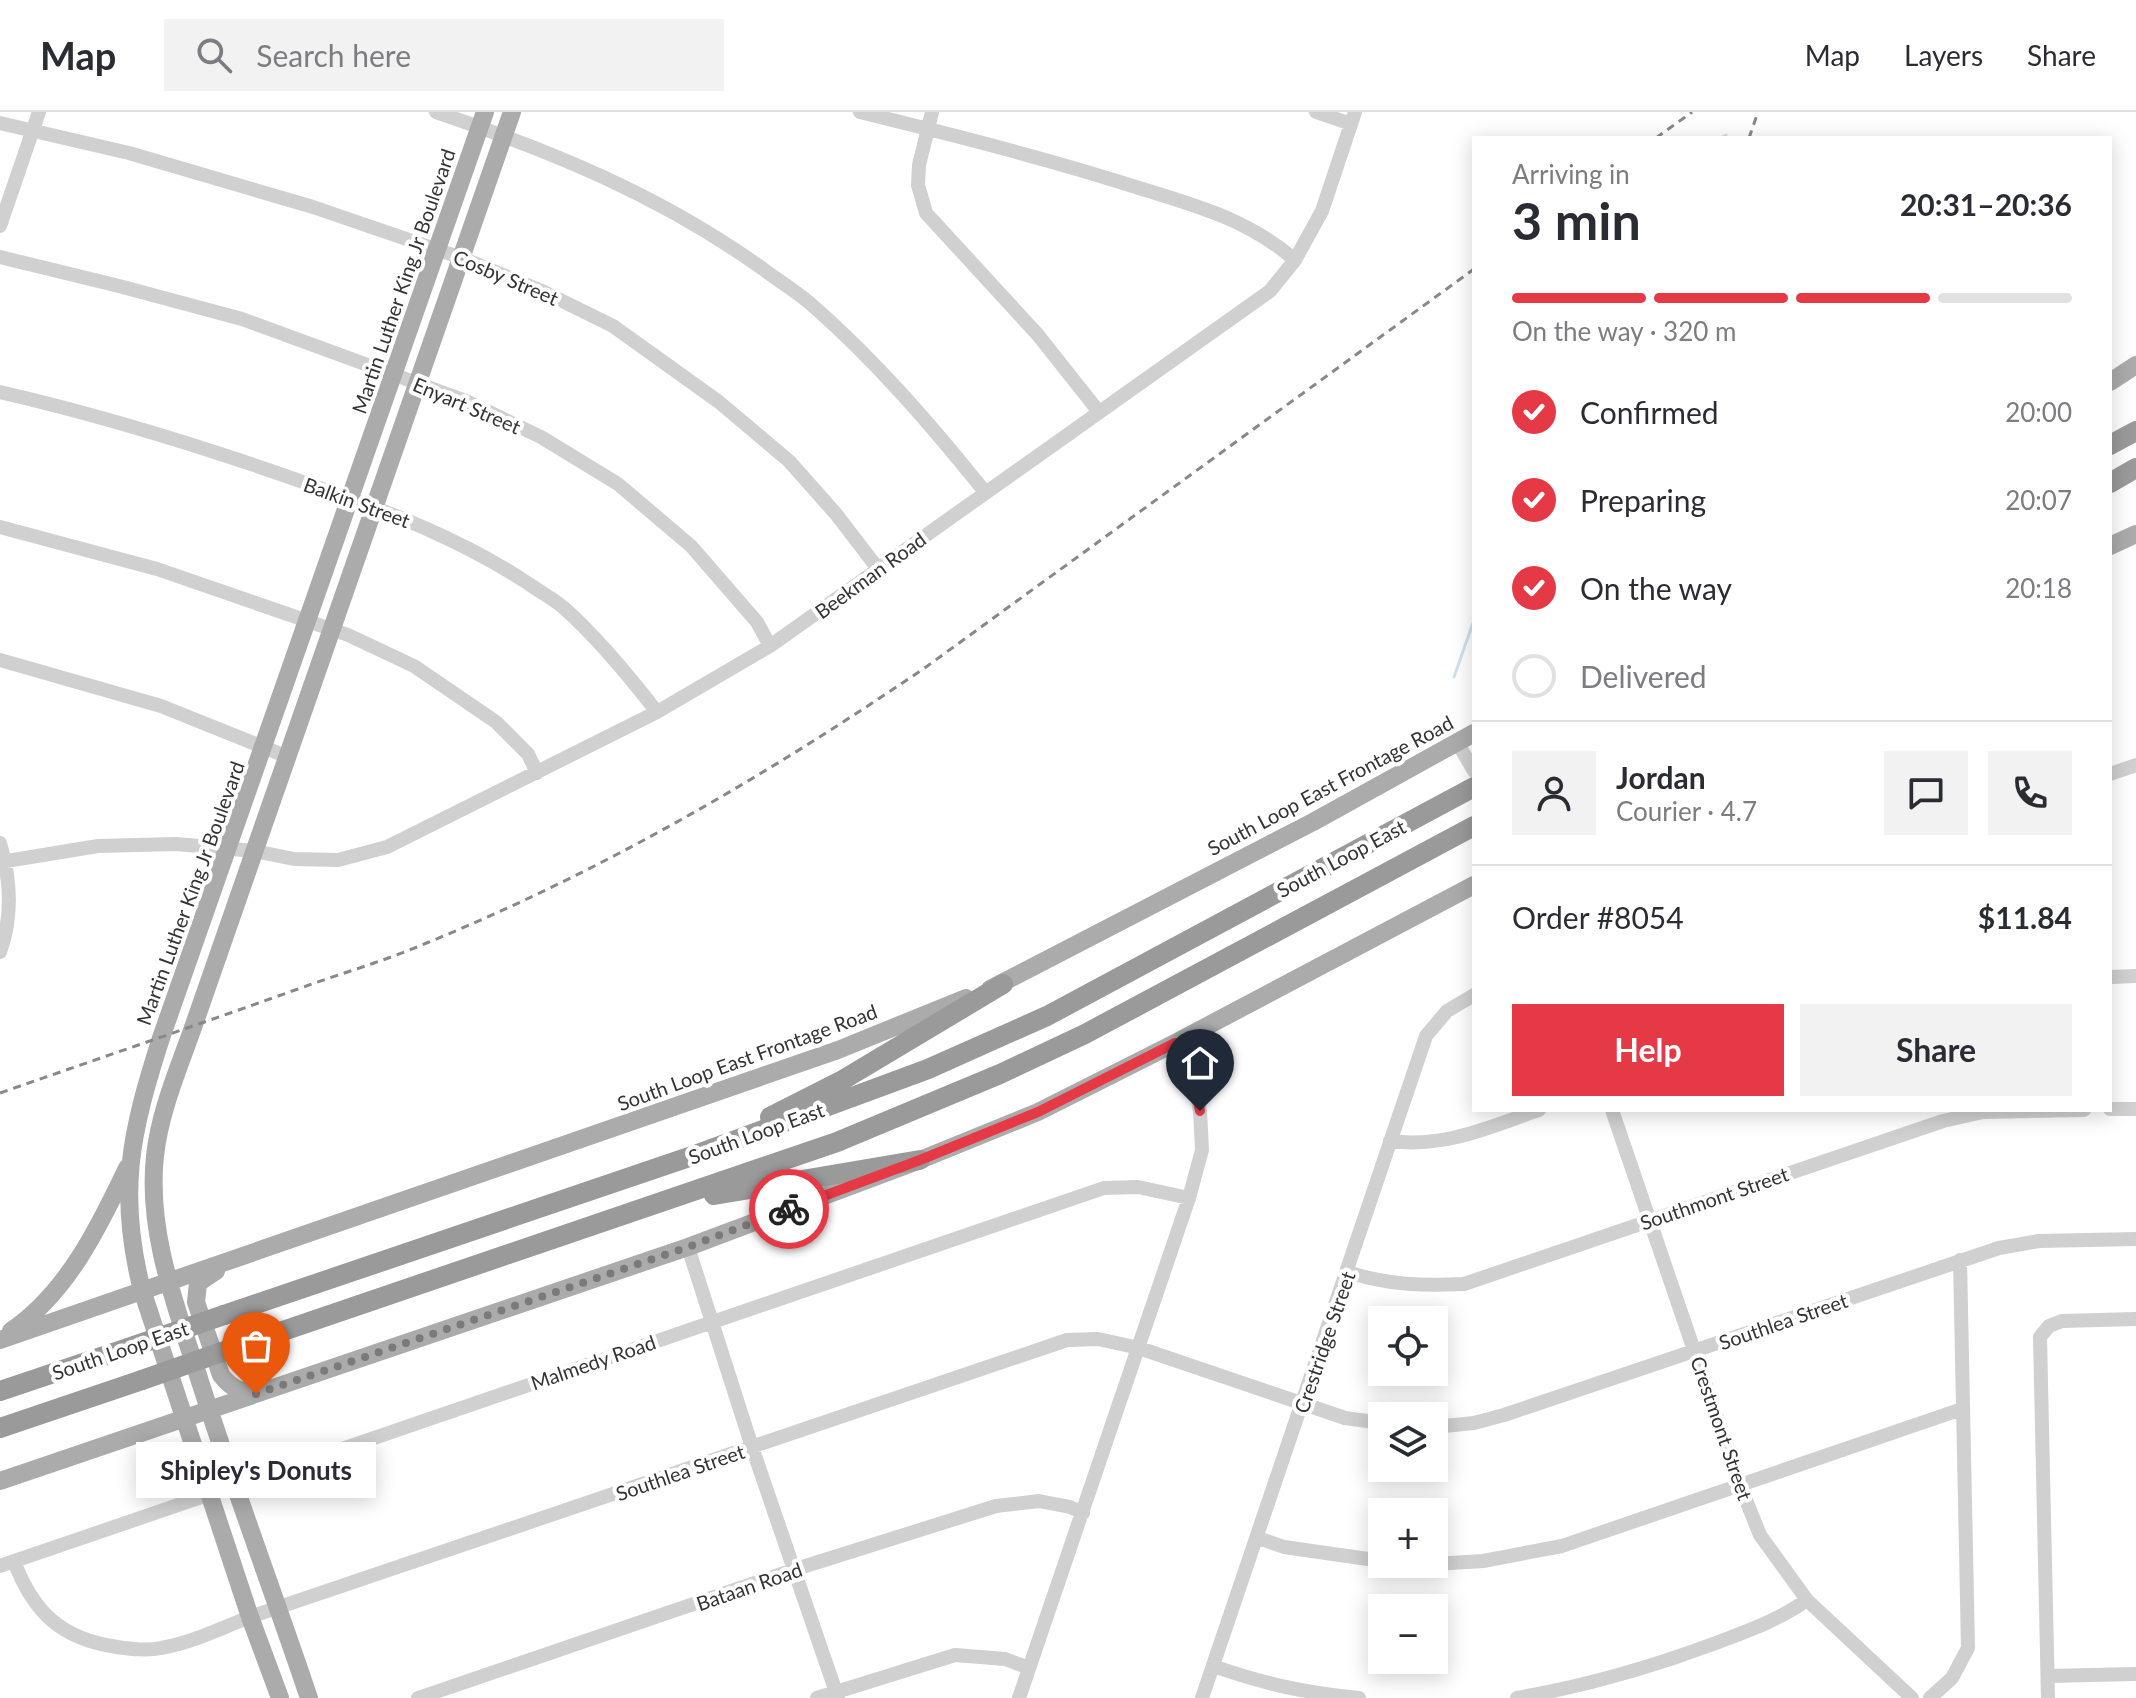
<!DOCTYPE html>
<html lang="en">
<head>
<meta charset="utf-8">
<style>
  body { margin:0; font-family:Lato,sans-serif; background:#f2f2f3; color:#2b2b33; height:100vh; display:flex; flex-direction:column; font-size:30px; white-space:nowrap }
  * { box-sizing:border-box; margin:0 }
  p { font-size:26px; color:#7c7c81 }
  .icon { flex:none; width:44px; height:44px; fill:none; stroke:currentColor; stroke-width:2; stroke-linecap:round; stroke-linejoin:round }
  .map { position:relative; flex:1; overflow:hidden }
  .side { position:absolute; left:1472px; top:24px; width:640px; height:976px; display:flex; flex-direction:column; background:#fff; border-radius:0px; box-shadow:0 4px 20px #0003 }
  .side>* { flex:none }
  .tools { position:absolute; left:1368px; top:1194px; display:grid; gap:16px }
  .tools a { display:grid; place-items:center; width:80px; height:80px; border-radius:0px; background:#fff; box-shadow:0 4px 20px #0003; font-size:40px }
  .pin { position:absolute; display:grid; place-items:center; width:68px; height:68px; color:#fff; margin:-82px -34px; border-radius:50% 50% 50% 0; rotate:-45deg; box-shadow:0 0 8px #0007 }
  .pin .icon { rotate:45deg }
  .courier { position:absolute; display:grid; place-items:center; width:80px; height:80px; margin:-40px; border:6px solid #e63946; border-radius:50%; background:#fff; color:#222; box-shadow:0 2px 10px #0007 }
  .bubble { position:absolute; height:56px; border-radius:0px; background:#fff; box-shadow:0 4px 20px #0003; font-size:26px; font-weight:700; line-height:56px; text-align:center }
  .summary em { font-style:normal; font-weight:700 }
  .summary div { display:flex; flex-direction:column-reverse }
  .summary { display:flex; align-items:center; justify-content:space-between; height:136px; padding:0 40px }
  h1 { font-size:52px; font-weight:700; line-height:60px }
  .bar { display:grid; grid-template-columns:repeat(4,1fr); gap:12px 8px; align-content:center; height:96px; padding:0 40px }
  .bar i { height:10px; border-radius:6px; background:#e1e1e2 }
  .bar .on { background:#e63946 }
  .bar p { grid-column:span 4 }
  .line { display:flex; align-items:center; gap:20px; padding:0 40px; border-top:2px solid #e1e1e2 }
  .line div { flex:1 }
  .round { display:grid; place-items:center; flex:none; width:84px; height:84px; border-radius:0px; background:#f2f2f3 }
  ol { padding:0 40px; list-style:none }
  li { display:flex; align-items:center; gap:24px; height:88px }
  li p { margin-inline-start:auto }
  li .icon { padding:8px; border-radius:50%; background:#e63946; color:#fff; stroke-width:4 }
  li:last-child { color:#7c7c81 }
  li i { width:44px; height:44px; border:4px solid #e1e1e2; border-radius:50% }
  .action { display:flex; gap:16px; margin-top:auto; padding:16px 40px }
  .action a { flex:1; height:92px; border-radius:0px; background:#e63946; color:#fff; font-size:32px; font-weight:700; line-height:92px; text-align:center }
  .action a+a { background:#f2f2f3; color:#2b2b33 }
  header { display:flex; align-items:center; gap:48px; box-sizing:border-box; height:112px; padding:0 40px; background:#fff; border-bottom:2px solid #e1e1e2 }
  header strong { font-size:38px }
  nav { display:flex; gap:44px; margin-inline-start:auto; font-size:28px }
  .search { width:560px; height:72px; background:#f2f2f3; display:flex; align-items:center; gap:20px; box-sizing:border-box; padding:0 28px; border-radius:0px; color:#7c7c81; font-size:30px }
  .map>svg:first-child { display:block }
</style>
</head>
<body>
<header>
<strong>Map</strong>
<div class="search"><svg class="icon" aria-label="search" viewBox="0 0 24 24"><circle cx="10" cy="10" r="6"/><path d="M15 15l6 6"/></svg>Search here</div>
<nav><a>Map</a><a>Layers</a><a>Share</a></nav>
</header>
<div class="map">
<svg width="2136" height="1586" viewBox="0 0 2136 1586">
  <rect width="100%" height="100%" fill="#fff"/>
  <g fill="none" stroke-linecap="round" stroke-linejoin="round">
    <!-- stream -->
    <path stroke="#cfe2ee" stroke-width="3" d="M1721 26 1726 23
      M1454 565 1474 508"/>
    <!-- minor -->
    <path stroke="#d0d0d0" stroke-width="14" d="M436 0C554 40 661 84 763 157 779 169 797 180 812 193 876 249 932 314 985 380
      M860 0C953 23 1045 46 1136 75 1196 94 1246 106 1295 148
      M932 0 919 53 918 73 926 101 1038 223 1099 300
      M1316 0 1351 12
      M0 11 129 41 313 95 462 146 544 180 613 214 719 290 789 349 836 402 879 458
      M0 114 39 0
      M0 145 119 174 242 207 466 289 541 325 618 372 691 434 757 510 770 534
      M0 280C109 305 214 338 320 376 393 401 464 429 529 472 540 480 554 487 564 496 598 526 629 564 657 600
      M0 415 157 457 348 523 414 554 496 610 528 642 537 661
      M0 548 161 594 288 645
      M1457 630 1474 659
      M2110 662 2136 653
      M0 731C11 768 13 804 0 840
      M0 750 98 734 176 732 255 739 294 747 338 748 387 735 657 600 770 534 1270 179 1295 148 1322 99 1355 0
      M2110 865 2136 864
      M2110 997H2136
      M1612 998 1740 1373 1760 1423 1807 1488 1912 1586
      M1390 1029C1445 1036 1487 1016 1539 998
      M688 1135 752 1335 838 1586
      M1348 1160C1386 1173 1424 1174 1464 1172L1943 1009 1983 1000 2084 998
      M1434 1315 1474 1311 1504 1303 1999 1136 2039 1129 2136 1127
      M1258 1426 1284 1435 1382 1449
      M14 1449C33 1500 61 1527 117 1535 132 1537 147 1539 161 1536 192 1531 221 1516 250 1505L1067 1228 1098 1227 1139 1236 1345 1306 1382 1311
      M1409 1452H1426
      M1434 1452 1483 1449 1562 1434 1962 1297
      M0 1454 1104 1076 1138 1075 1189 1086
      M1213 1554C1265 1572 1305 1581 1359 1586
      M2048 1564 2136 1562
      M418 1586 796 1457 996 1394 1039 1389 1070 1395 1083 1401
      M817 1586 955 1543 1005 1547 1029 1556
      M1019 1586 1189 1086 1202 1038 1200 999 1194 965 1175 931
      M1202 1586 1426 924 1447 899 1474 883
      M1517 1586C1585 1574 1649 1556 1713 1532 1747 1519 1777 1509 1807 1488
      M1930 1586 1952 1566 1968 1536 1960 1148
      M2048 1586 2040 1225 2049 1214 2062 1209 2136 1207"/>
    <!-- major -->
    <path stroke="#ababab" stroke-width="18" d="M2110 270 2136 253
      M2110 434 2136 422
      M990 877 1313 710 1474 621
      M216 1159 198 1171 196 1190 221 1263C231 1276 239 1279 254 1282
      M11 1219C67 1181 99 1115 127 1056
      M0 1228 838 938 966 886
      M0 1369 688 1135 920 1048 1038 1000 1175 931 1474 773
      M280 1586 250 1505 142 1178C117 1080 131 1020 161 926L485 0
      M309 1586C272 1476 231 1368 196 1257 174 1189 147 1117 155 1044 160 996 182 949 197 904L512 0"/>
    <!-- highway -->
    <path stroke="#9a9a9a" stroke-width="20" d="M2110 333 2136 319
      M2110 371 2136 356
      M770 1005 841 969 1003 872
      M714 1083 920 1048
      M224 1203 698 1042 928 957 1047 904 1474 675
      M236 1235 837 1030 1000 962 1085 922 1474 714
      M0 1279 128 1236
      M0 1316 142 1268"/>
    <!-- rail -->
    <path stroke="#888" stroke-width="3" stroke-dasharray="8 6" stroke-linecap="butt" d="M1656 26 1692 0
      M1749 26 1758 0
      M0 981C103 945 206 910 309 873 349 859 390 847 429 830 605 758 769 662 926 555L1474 157"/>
    <!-- highway-bridge -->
    <path stroke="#9a9a9a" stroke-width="20" d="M128 1236 224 1203
      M142 1268 236 1235"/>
  </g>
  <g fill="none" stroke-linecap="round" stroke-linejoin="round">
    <!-- done -->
    <path stroke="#7a7a7a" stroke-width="8" stroke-dasharray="0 14.4" d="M256 1282 688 1135 789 1097"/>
    <!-- route -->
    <path stroke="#e63946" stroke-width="10" d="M789 1097 920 1048 1038 1000 1175 931 1194 965 1200 999"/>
  </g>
  <g text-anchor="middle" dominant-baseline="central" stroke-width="8" stroke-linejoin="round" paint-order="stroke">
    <!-- street labels -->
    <g font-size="20" fill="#333" stroke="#fff">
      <text transform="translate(506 165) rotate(23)">Cosby Street</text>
      <text transform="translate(403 169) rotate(-71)">Martin Luther King Jr Boulevard</text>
      <text transform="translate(467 293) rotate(23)">Enyart Street</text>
      <text transform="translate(357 390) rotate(20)">Balkin Street</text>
      <text transform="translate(870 463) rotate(-36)">Beekman Road</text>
      <text transform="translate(1330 673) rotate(-28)">South Loop East Frontage Road</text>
      <text transform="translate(1341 746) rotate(-28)">South Loop East</text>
      <text transform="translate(190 781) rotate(-70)">Martin Luther King Jr Boulevard</text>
      <text transform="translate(747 945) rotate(-20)">South Loop East Frontage Road</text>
      <text transform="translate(756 1021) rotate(-20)">South Loop East</text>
      <text transform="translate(1714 1086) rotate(-19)">Southmont Street</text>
      <text transform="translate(1783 1209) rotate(-19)">Southlea Street</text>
      <text transform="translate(1324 1230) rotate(-71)">Crestridge Street</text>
      <text transform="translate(120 1238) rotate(-19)">South Loop East</text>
      <text transform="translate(593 1250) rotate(-19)">Malmedy Road</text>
      <text transform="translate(1722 1316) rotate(71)">Crestmont Street</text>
      <text transform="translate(680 1360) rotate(-19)">Southlea Street</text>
      <text transform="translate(749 1474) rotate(-19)">Bataan Road</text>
    </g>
  </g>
</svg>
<div class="tools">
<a><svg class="icon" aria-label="locate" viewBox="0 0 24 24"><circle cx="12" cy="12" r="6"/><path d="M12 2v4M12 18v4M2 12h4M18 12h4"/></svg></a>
<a><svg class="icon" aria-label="layers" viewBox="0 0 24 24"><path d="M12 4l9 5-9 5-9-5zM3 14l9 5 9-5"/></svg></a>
<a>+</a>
<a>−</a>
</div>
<div class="pin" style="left:256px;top:1282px;background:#ea580c"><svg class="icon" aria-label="bag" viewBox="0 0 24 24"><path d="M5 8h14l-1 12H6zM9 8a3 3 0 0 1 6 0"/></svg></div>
<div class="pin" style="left:1200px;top:999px;background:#1f2937"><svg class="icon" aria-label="home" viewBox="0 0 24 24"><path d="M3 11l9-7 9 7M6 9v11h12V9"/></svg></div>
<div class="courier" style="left:789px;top:1097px"><svg class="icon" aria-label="bike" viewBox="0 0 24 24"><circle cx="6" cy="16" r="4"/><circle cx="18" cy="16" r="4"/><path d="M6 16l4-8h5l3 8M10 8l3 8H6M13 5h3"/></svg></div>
<div class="bubble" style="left:136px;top:1330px;width:240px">Shipley's Donuts</div>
<section class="side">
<div class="summary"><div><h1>3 min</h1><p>Arriving in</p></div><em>20:31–20:36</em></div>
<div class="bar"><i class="on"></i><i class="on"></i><i class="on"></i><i></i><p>On the way · 320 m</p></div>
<ol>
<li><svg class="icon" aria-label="check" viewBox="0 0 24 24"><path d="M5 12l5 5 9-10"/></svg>Confirmed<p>20:00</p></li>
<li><svg class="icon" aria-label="check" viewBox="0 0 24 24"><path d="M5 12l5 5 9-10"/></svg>Preparing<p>20:07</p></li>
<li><svg class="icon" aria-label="check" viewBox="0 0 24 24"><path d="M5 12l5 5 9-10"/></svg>On the way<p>20:18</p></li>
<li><i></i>Delivered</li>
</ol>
<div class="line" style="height:144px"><a class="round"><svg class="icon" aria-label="person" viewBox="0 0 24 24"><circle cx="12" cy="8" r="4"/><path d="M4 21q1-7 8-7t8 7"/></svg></a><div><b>Jordan</b><p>Courier · 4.7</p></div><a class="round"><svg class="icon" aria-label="chat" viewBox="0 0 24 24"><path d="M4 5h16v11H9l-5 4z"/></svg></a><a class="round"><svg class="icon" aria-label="phone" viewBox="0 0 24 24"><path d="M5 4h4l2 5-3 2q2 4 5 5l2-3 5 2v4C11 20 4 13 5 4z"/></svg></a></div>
<div class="line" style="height:104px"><div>Order #8054</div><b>$11.84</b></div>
<div class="action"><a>Help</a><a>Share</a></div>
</section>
</div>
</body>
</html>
